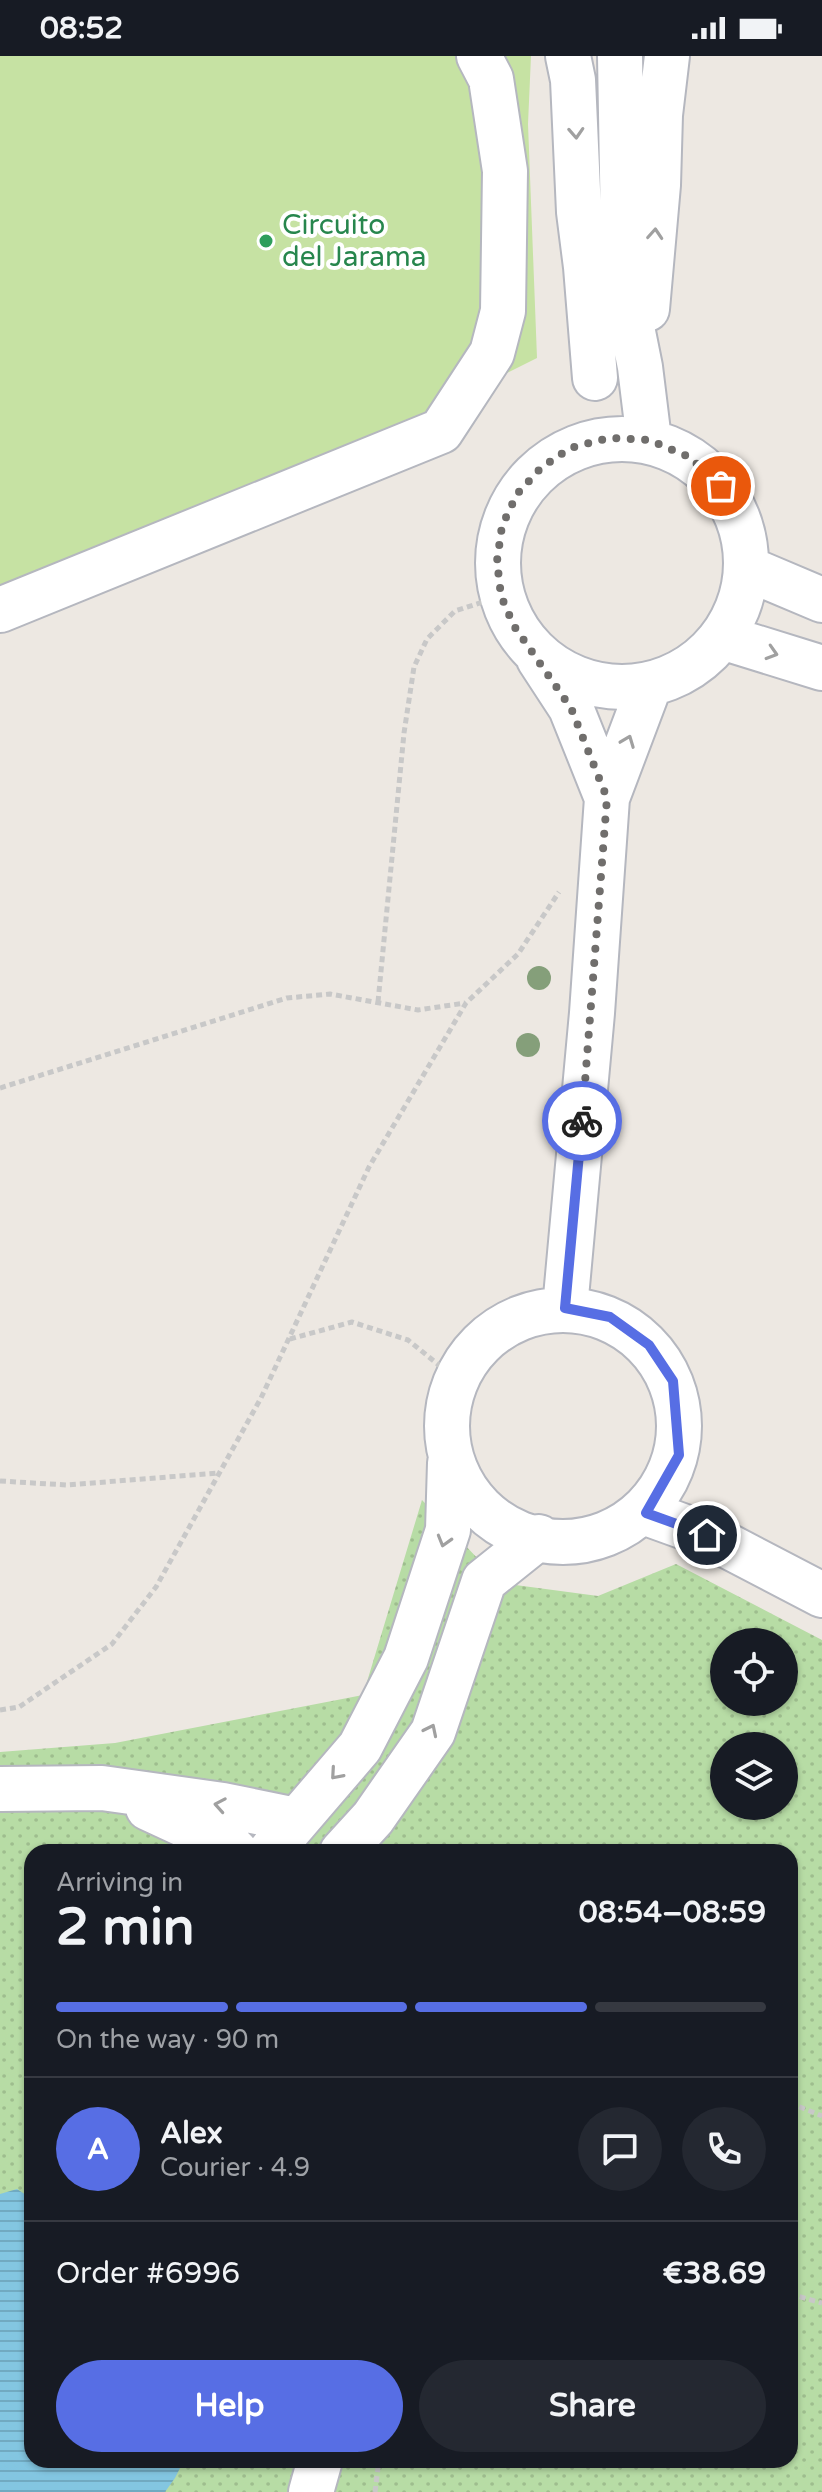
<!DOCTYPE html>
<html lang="en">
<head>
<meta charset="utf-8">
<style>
  body { margin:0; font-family:"Varela Round",sans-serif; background:#242831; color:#f1f3f6; height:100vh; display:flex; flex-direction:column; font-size:30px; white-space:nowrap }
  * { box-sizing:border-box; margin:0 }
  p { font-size:26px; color:#9ea1a6 }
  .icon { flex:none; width:44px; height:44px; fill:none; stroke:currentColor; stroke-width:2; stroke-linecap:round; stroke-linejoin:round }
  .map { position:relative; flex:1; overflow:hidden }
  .details { position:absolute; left:24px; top:1788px; width:774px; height:624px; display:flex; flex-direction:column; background:#171b24; border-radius:24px; box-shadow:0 2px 6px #0004 }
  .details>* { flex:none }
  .buttons { position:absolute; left:710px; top:1572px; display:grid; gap:16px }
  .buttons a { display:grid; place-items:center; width:88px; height:88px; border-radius:50%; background:#171b24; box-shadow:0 2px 6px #0004; font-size:40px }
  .pin { position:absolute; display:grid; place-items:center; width:68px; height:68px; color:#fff; margin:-34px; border:4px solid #fff; border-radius:50%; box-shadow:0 2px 8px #0007 }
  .courier { position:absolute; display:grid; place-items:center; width:80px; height:80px; margin:-40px; border:6px solid #576ee4; border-radius:50%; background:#fff; color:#222; box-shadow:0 2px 10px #0007 }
  .summary em { font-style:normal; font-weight:700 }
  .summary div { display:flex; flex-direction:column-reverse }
  .summary { display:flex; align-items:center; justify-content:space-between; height:136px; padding:0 32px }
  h1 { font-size:52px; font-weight:700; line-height:60px }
  .bar { display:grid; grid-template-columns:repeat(4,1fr); gap:12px 8px; align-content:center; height:96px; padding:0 32px }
  .bar i { height:10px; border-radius:6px; background:#363941 }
  .bar .current { background:#576ee4 }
  .bar p { grid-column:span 4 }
  .line { display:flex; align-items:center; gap:20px; padding:0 32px; border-top:2px solid #363941 }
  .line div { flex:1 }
  .round { display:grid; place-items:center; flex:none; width:84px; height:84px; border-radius:42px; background:#242831 }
  .cta { display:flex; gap:16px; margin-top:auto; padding:16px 32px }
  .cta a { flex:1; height:92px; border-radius:48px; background:#576ee4; color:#fff; font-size:32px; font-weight:700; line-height:92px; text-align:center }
  .cta a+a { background:#242831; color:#f1f3f6 }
  .status { display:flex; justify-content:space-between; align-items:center; height:56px; padding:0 40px; background:#171b24; direction:ltr }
  .status svg { height:22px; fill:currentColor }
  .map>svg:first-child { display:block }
</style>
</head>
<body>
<div class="status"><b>08:52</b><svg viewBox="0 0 49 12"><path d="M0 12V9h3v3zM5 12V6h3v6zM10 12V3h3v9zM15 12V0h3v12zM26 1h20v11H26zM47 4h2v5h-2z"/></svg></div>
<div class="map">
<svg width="822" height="2436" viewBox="0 0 822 2436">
  <defs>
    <pattern id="grass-dots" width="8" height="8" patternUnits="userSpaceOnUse" patternTransform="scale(2)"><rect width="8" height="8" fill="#b7dca5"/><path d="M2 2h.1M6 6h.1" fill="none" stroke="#9ebd8e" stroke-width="1.8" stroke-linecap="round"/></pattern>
    <pattern id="water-rules" width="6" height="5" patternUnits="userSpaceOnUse" patternTransform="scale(2)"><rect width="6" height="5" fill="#83c6e1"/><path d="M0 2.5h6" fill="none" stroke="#71aac1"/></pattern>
  </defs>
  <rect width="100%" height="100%" fill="#ede8e2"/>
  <!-- grass -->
  <path fill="url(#grass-dots)" fill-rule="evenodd" d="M422 1444 501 1527 598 1540 676 1508 822 1584V2436H0V1696L115 1687 363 1639ZM724 1586H784V1646H724ZM724 1690H784V1750H724ZM32 1796H790V2404H32Z"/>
  <!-- pitch -->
  <path fill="#c6e2a3" d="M0 0H531L528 68 537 302 0 571Z"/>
  <!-- water -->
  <path fill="url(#water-rules)" d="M17 2133 32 2143V2404H184L175 2422 165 2436H0V2138Z"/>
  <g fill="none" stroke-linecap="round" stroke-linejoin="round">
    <defs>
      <path id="minor" d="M568 0 573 24 579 156 586 211 595 322
        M620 0 624 231 640 311 649 384
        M647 253 658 129 660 59 667 0
        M498 507a124 124 0 1 1 248 0a124 124 0 1 1-248 0Z
        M746 512 822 544
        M0 554 441 375 492 297 503 255 505 115 491 23 479 0
        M722 581 822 612
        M539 603 571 652 607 742
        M565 1252 592 957 607 742 650 628
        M447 1370a116 116 0 1 1 232 0a116 116 0 1 1-232 0Z
        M646 1457 707 1479 822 1539
        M0 1733 102 1732 223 1749 296 1764
        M148 1752 230 1790 236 1796
        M270 1796 360 1691 406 1602 448 1474 450 1407
        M342 1796 373 1762 433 1676 484 1525 539 1481
        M311 2436 320 2404"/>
    </defs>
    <!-- minor casing -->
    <use href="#minor" stroke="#b5b7bf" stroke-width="48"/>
    <!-- path -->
    <path stroke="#c8c8c8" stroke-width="5" stroke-dasharray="6 4" stroke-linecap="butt" d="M378 946 404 677 414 611 427 583 455 555 501 540
      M0 1032 287 942 330 938 418 954 465 947
      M290 1283 352 1266 408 1284 456 1323
      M0 1425 67 1429 218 1417
      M0 1654 19 1651 112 1588 156 1531 261 1342 369 1111 466 947 518 898 559 836
      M790 2047 822 2060
      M790 2238 822 2247
      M375 2436 379 2404"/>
    <!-- minor -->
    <use href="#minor" stroke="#fff" stroke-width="44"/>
  </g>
  <!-- trees -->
  <g fill="#859f7a">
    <circle cx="539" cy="922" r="12"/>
    <circle cx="528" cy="989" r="12"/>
  </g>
  <!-- one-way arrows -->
  <defs><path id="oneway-chevron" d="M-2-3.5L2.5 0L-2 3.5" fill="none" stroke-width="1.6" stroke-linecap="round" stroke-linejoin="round" transform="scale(2)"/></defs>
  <g stroke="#a0a0a0">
    <use href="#oneway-chevron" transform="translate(576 77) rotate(87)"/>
    <use href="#oneway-chevron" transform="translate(655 178) rotate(-86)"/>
    <use href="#oneway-chevron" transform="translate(772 597) rotate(17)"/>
    <use href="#oneway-chevron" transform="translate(628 685) rotate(-69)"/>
    <use href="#oneway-chevron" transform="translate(444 1485) rotate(106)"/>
    <use href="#oneway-chevron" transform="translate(431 1674) rotate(-64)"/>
    <use href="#oneway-chevron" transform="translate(336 1718) rotate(131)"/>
    <use href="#oneway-chevron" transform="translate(220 1749) rotate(-170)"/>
  </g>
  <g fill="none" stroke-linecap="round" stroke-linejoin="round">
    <!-- done -->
    <path stroke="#706e6c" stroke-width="8" stroke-dasharray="0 14.4" d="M582 1065 607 742 571 652 514 570 501 540 497 505 502 470 517 438 541 412 570 392 609 382 649 384 689 401 721 430"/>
    <!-- route -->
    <path stroke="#576ee4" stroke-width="10" d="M582 1065 565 1252 610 1261 649 1289 673 1325 679 1399 646 1457 707 1479"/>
  </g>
  <!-- markers -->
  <circle fill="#2e9e5b" stroke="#fff" stroke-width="3" cx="266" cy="185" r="8"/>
  <g text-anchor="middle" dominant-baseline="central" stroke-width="8" stroke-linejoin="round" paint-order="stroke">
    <!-- leisure labels -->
    <g font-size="28" fill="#27864d" stroke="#fff" text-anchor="start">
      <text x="282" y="169">Circuito<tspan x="282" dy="32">del Jarama</tspan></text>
    </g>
  </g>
</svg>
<div class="buttons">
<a><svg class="icon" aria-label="locate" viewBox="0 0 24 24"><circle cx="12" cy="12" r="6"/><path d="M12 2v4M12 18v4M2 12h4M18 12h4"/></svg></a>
<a><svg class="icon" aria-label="layers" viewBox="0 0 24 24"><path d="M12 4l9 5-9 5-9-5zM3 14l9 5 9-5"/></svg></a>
</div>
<div class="pin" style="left:721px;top:430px;background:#ea580c"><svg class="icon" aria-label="bag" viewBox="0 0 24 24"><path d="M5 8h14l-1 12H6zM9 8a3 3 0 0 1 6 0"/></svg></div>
<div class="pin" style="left:707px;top:1479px;background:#1f2937"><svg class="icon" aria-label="home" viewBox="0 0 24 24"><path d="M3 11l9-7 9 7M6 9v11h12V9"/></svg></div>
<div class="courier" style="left:582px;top:1065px"><svg class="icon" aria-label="bike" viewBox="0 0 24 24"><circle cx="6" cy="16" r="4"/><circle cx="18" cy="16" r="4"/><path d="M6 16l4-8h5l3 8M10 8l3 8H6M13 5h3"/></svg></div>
<section class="details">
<div class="summary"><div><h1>2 min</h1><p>Arriving in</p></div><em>08:54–08:59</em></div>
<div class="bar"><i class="current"></i><i class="current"></i><i class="current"></i><i></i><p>On the way · 90 m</p></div>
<div class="line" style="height:144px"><b class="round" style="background:#576ee4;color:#fff">A</b><div><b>Alex</b><p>Courier · 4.9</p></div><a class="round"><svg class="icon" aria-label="chat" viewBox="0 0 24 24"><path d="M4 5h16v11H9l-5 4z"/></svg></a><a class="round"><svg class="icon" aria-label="phone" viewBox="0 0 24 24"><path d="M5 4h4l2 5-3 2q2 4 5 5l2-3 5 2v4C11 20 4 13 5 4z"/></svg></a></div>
<div class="line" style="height:104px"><div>Order #6996</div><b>€38.69</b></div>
<div class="cta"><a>Help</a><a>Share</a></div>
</section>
</div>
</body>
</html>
